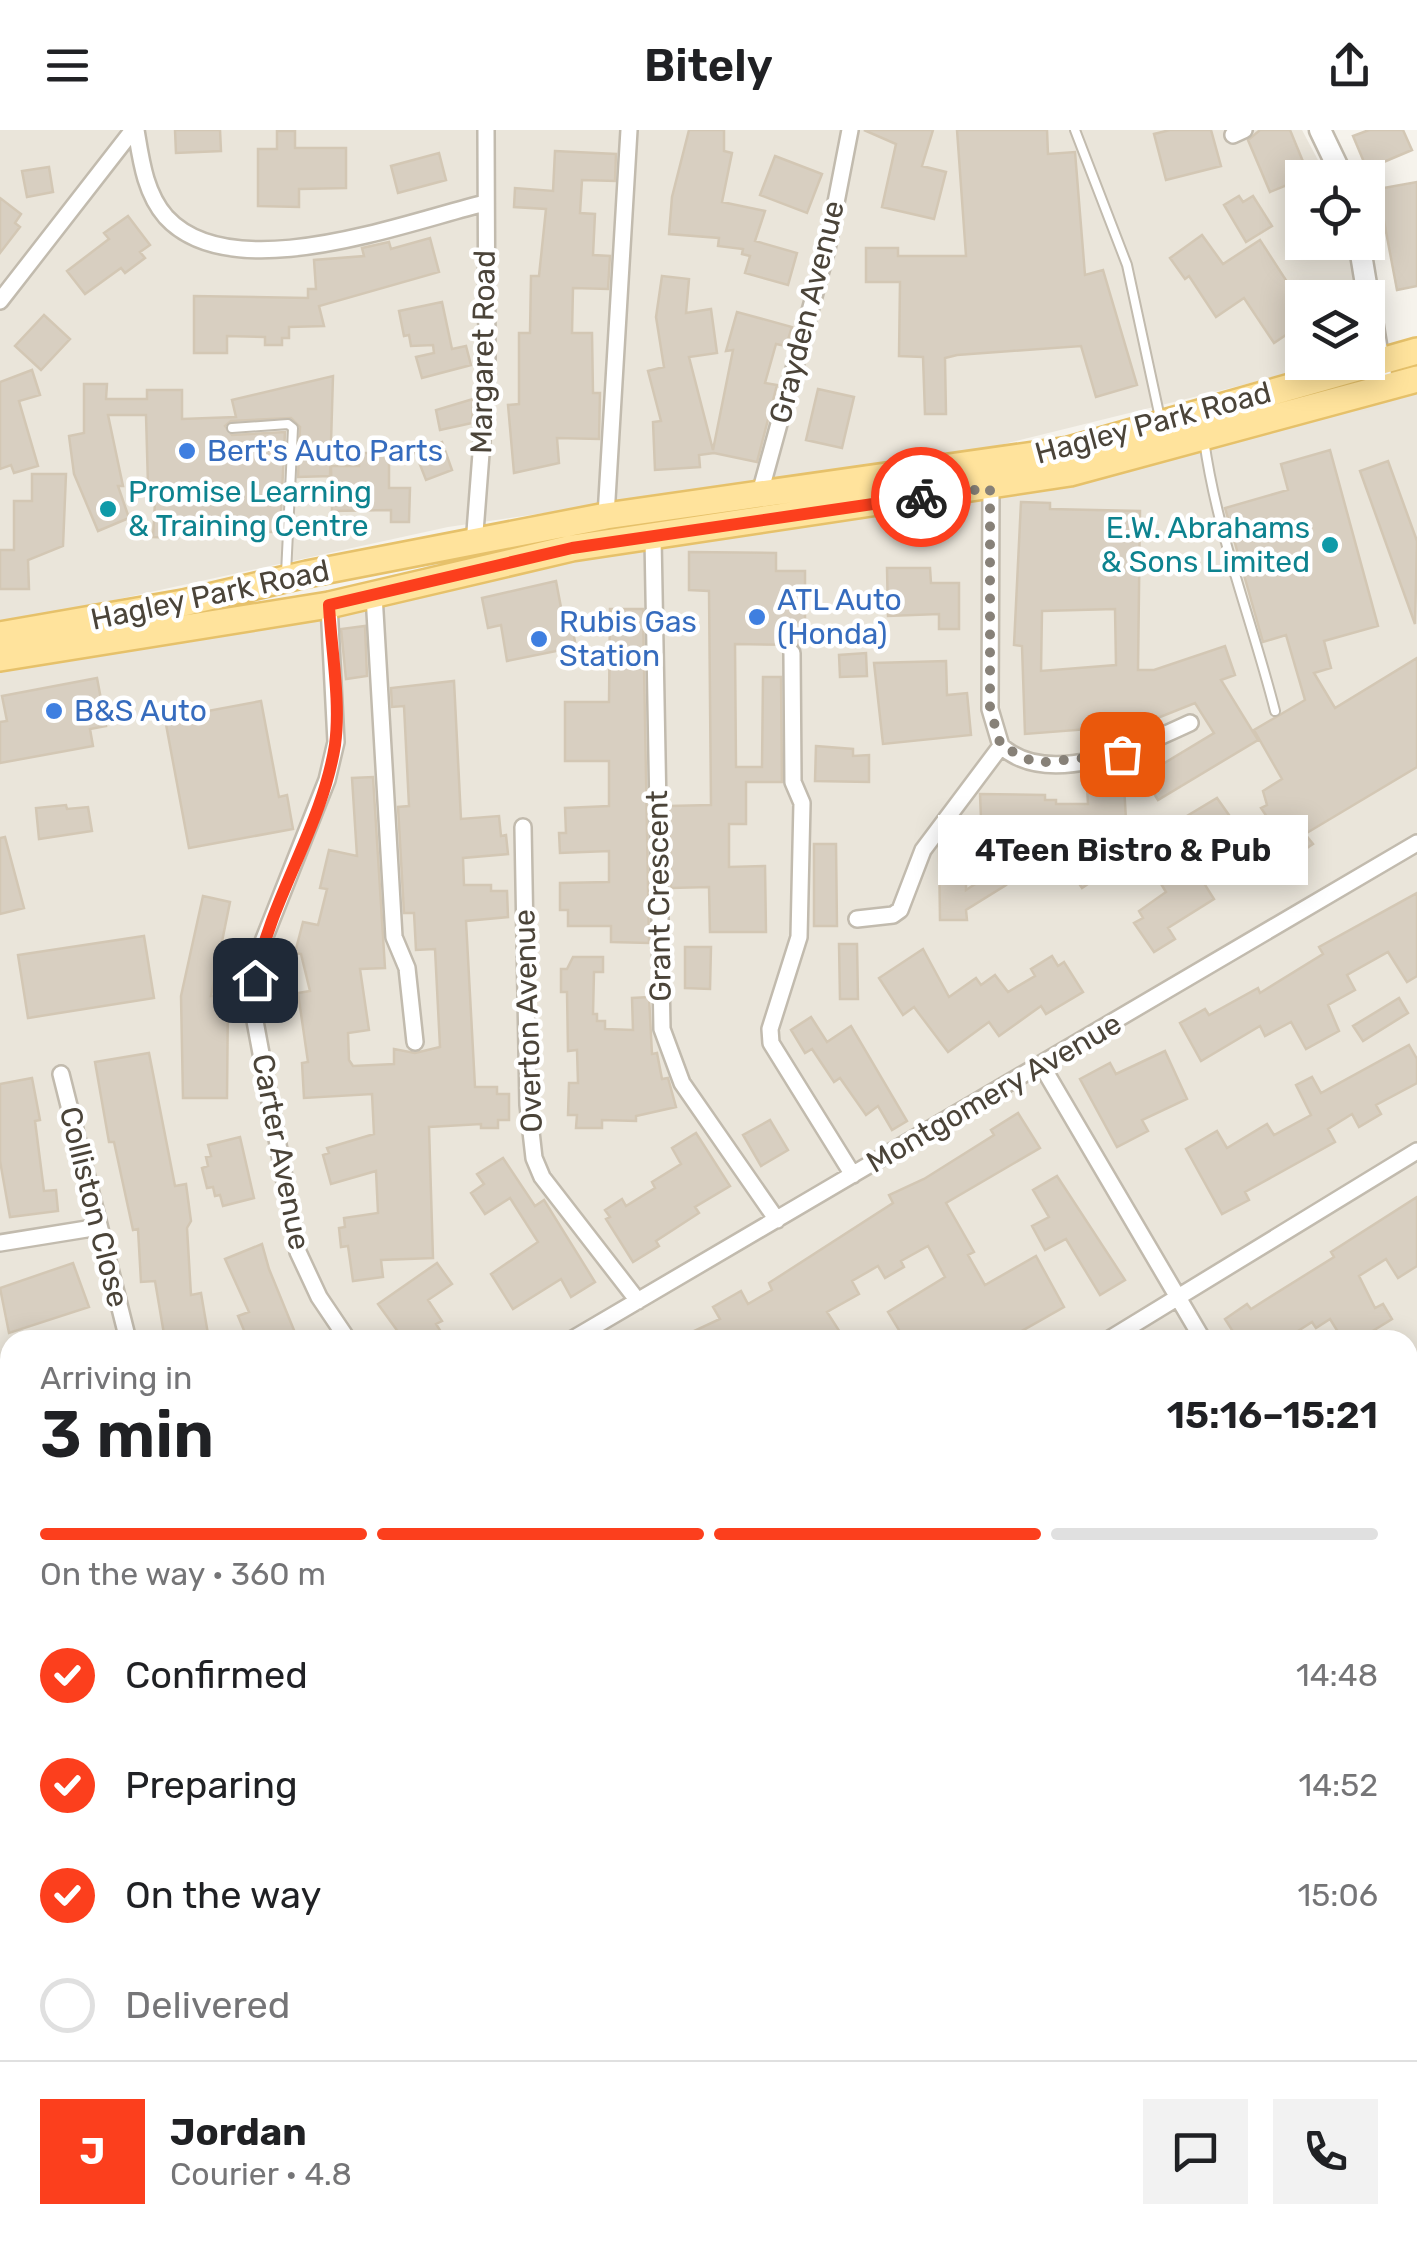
<!DOCTYPE html>
<html lang="en">
<head>
<meta charset="utf-8">
<style>
  body { margin:0; font-family:Rubik,sans-serif; background:#f2f2f2; color:#202124; height:100vh; display:flex; flex-direction:column; font-size:38px; white-space:nowrap }
  * { box-sizing:border-box; margin:0 }
  p { font-size:32px; color:#757577 }
  .icon { flex:none; width:55px; height:55px; fill:none; stroke:currentColor; stroke-width:2; stroke-linecap:round; stroke-linejoin:round }
  .map { position:relative; flex:1; overflow:hidden }
  .side { position:absolute; left:0px; top:1200px; width:1418px; height:930px; display:flex; flex-direction:column; background:#fff; border-radius:30px 30px 0 0; box-shadow:0 5px 25px #0003 }
  .side>* { flex:none }
  .fabs { position:absolute; left:1285px; top:30px; display:grid; gap:20px }
  .fabs a { display:grid; place-items:center; width:100px; height:100px; border-radius:0px; background:#fff; box-shadow:0 5px 25px #0003; font-size:50px }
  .pin { position:absolute; display:grid; place-items:center; width:85px; height:85px; color:#fff; margin:-42px; border-radius:20px; box-shadow:0 5px 15px #0006 }
  .courier { position:absolute; display:grid; place-items:center; width:100px; height:100px; margin:-50px; border:8px solid #fc3f1d; border-radius:50%; background:#fff; color:#222; box-shadow:0 2px 12px #0007 }
  .bubble { position:absolute; height:70px; border-radius:0px; background:#fff; box-shadow:0 5px 25px #0003; font-size:32px; font-weight:600; line-height:70px; text-align:center }
  .headline em { font-style:normal; font-weight:600 }
  .headline div { display:flex; flex-direction:column-reverse }
  .headline { display:flex; align-items:center; justify-content:space-between; height:170px; padding:0 40px }
  h1 { font-size:65px; font-weight:600; line-height:75px }
  .bar { display:grid; grid-template-columns:repeat(4,1fr); gap:15px 10px; align-content:center; height:120px; padding:0 40px }
  .bar i { height:12px; border-radius:8px; background:#e0e0e0 }
  .bar .on { background:#fc3f1d }
  .bar p { grid-column:span 4 }
  .line { display:flex; align-items:center; gap:25px; padding:0 40px; border-top:2px solid #e0e0e0 }
  .line div { flex:1 }
  .round { display:grid; place-items:center; flex:none; width:105px; height:105px; border-radius:0px; background:#f2f2f2 }
  ol { padding:0 40px; list-style:none }
  li { display:flex; align-items:center; gap:30px; height:110px }
  li p { margin-inline-start:auto }
  li .icon { padding:10px; border-radius:50%; background:#fc3f1d; color:#fff; stroke-width:4 }
  li:last-child { color:#757577 }
  li i { width:55px; height:55px; border:5px solid #e0e0e0; border-radius:50% }
  header { display:flex; justify-content:space-between; align-items:center; height:130px; padding:0 40px; background:#fff; font-size:45px; font-weight:600 }
  .map>svg:first-child { display:block }
</style>
</head>
<body>
<header><svg class="icon" aria-label="menu" viewBox="0 0 24 24"><path d="M4 6h16M4 12h16M4 18h16"/></svg>Bitely<svg class="icon" aria-label="share" viewBox="0 0 24 24"><path d="M12 15V3M7 8l5-5 5 5M5 13v7h14v-7"/></svg></header>
<div class="map">
<svg width="1417" height="2130" viewBox="0 0 1417 2130">
  <rect width="100%" height="100%" fill="#f6f3ec"/>
  <!-- residential -->
  <path fill="#eae5da" d="M0 0H1302L1327 47 1302 48V112L1348 113 1360 167 1302 168V232L1332 233 980 320 448 397 0 495Z
    M1417 243V2130H840L831 2120H1408V1210H10V1634L0 1598V528L329 475 479 416 614 384 673 406 761 368 991 358Z
    M0 1636 10 1676V2120H132L135 2130H0Z
    M141 2120H358L325 2130H143Z
    M397 2120H814L822 2130H359Z"/>
  <!-- building -->
  <path fill="#d8cfc1" stroke="#d3c7b4" stroke-width="2.5" fill-rule="evenodd" d="M175 0H220L221 21 176 23Z
    M689 0H724V21L732 23 722 72 765 81 755 111 797 123 788 155 745 143 750 126 742 124 743 119 718 116 719 108 669 104 672 67Z
    M864 0H933L922 36 946 42 934 89 882 77 896 14Z
    M957 0H1047L1048 24 1075 22 1085 145 1103 140 1137 255 1096 267 1081 216 957 225 945 228 946 284H925L923 227 899 226 900 152H866V118H898V126H966Z
    M1170 0H1211L1221 36 1166 50 1154 4Z
    M1260 0H1290L1309 46 1270 62 1248 10Z
    M1369 0H1403L1412 20 1367 39 1353 6Z
    M277 1H295V18H346V58L299 59V77L258 76V19H277Z
    M555 21 616 24 615 51 582 50 580 83 595 84 593 125 610 126 608 159 573 158 572 203H592L593 263H600L599 309 557 308 559 333 514 343 508 275 519 274V203H530L531 146H539L546 79 514 77 515 58 553 61Z
    M439 23 446 50 398 63 391 36Z
    M775 26 822 44 807 83 760 65Z
    M49 37 53 62 27 67 22 41Z
    M1417 52V156L1397 160 1378 59Z
    M1239 66 1243 72 1253 66 1272 96 1246 112 1224 75Z
    M0 68 21 84 15 93 20 97 0 123Z
    M128 86 150 115 140 122 145 128 125 143 121 138 85 164 67 141 109 109 104 103Z
    M1202 105 1223 134 1260 110 1302 175V194L1274 213 1244 168 1216 187 1189 146 1185 149 1170 128Z
    M430 108 439 142 319 176 324 196 289 197V208H282V215H265V207L227 206V223H194V166L308 168V159H316L314 130 364 126 362 118 389 112 391 119Z
    M662 146 689 149 686 183 711 179 717 223 689 227 713 320 733 220 726 221 737 182 792 197 786 216 776 214 765 253 777 255 757 332 714 323 699 325 700 337 655 340 653 292 661 291 648 241 664 237 656 187Z
    M442 172 452 219 466 216 471 235 422 248 416 227 434 223 433 215 411 216 409 205 404 206 399 181Z
    M44 185 70 209 41 240 15 216Z
    M32 240 40 265 19 271 38 336 14 343 11 335 0 339V252Z
    M333 246 330 346 298 347 300 297 291 288 231 291 225 296 232 305 285 302 280 402H233V389H194V397L178 398V408L153 407 156 355H148L146 285H108L123 356H118L129 388 98 401 74 344 69 306 84 303V254H107L106 269H147V260H182V289L236 287 232 270Z
    M818 259 854 267 842 318 806 310Z
    M473 269 472 293 440 300 436 280Z
    M442 312 452 340 426 350 415 322Z
    M1330 320 1378 496 1324 511 1331 538 1314 543 1335 578 1417 528V637L1305 704 1313 714 1289 730 1263 694 1269 690 1261 678 1267 675 1263 661 1282 649 1254 600 1305 570 1286 505 1263 512 1225 378 1288 360 1281 334Z
    M359 323H389V358H410L409 392H391V380L332 381 331 336H359Z
    M1388 331 1417 411 1415 494 1360 341Z
    M32 344H66L63 416 28 430 29 459H0V420H14V371H32Z
    M1021 372 1050 373V379L1140 381 1138 540H1154L1225 516 1235 545 1221 550 1258 610 1158 670 1143 646 1214 603 1195 573 1140 595 1025 604 1022 516 1014 515ZM1115 479 1116 535 1041 541 1042 481Z
    M689 422 776 423V441H805V515L735 514 736 637H762L763 547H781L782 652H746V694H729V737L765 736 766 802H710L709 757 671 758 669 676 711 675 709 461 689 460Z
    M887 438H930L931 453H959V499H939V484L888 486Z
    M556 451 563 488 570 486 576 517 507 531 501 495 488 498 482 468Z
    M610 479H643L649 813 611 812V796H568V780H560V753L609 752V721L560 723 559 703H566L565 678 609 676V631H565V572H609Z
    M365 496 367 546 346 549 341 499Z
    M866 523 867 546 840 547 839 525Z
    M946 531 947 565 967 563 971 605 883 614 874 533Z
    M97 548 106 596 90 599 93 616 0 633V592L7 591 2 566Z
    M454 551 461 689 499 686 501 706 506 705 508 724 463 728 464 755H491V761H507L508 787 466 791 475 957H497V964H509V990H498V998H481V994L429 997 433 1128 381 1130 383 1147 353 1151 348 1116 341 1117 339 1098 345 1097 344 1088 378 1083 376 1041 331 1054 323 1025 329 1023 327 1018 374 1004 372 964 304 968 302 933 308 932 298 863 310 861 301 824 295 823 303 792 318 795 327 759 320 758 329 720 357 726 352 648 373 647 385 838 360 839 369 900 348 903 349 930 353 936 394 934V919L415 923 440 917 435 819 416 820 414 783H404L398 677 409 676 404 576 392 577 391 558Z
    M261 571 279 667 287 665 293 699 189 718 165 589Z
    M816 616 853 619V626L869 625V652L815 651Z
    M1124 655 1126 690 1108 691 1131 725 1082 758 1063 729 1034 730V716L1042 711 982 713 980 664 1045 665V670H1056V674H1088L1087 657Z
    M1217 668 1250 715 1200 747 1214 769 1168 798 1175 809 1154 822 1134 793 1143 788 1139 781 1166 762 1161 754 1169 749 1151 719 1187 698 1182 689Z
    M66 675 67 679 88 677 92 701 39 709 36 678Z
    M5 707 24 778 0 784V708Z
    M814 714H836L837 796H814Z
    M939 717H966V760L997 740 1006 755 966 780 967 790H940Z
    M1417 763V846L1407 852 1388 822 1347 845 1355 860 1328 875 1339 901 1306 919 1291 892 1265 906 1260 896 1201 931 1180 893 1205 879 1209 885 1258 858 1260 863 1323 824 1319 817Z
    M203 766 230 772 211 866H228L227 968H183L181 866Z
    M144 806 154 868 28 888 18 825Z
    M839 814H857L858 869H840Z
    M685 817H711L710 859 685 858Z
    M923 819 949 867 976 848 981 855 995 845 1008 862 1035 846 1031 839 1052 826 1058 836 1064 832 1083 862 1046 884 1041 876 999 906 989 892 948 922 914 877 903 885 879 848Z
    M573 827H603V842H594L593 884H597V891H605V899L633 900 632 868 649 867 652 924 657 923 662 949 668 948 676 977 636 986V991L602 990V998H576L577 985H568L569 953H578L577 920 568 921 567 862H561V839H567Z
    M1399 868 1408 883 1363 911 1353 896Z
    M811 887 827 912 851 896 907 991 892 1000 878 976 866 985 840 948 834 952 812 919 805 923 791 900Z
    M1409 915 1417 929V953L1376 975 1381 984 1359 997 1352 984 1328 999 1335 1012 1245 1062 1249 1070 1222 1084 1186 1019 1217 1001 1227 1018 1267 994 1274 1005 1311 985 1296 955 1312 947 1321 963Z
    M1165 921 1187 969 1142 990 1148 1001 1117 1017 1080 949 1110 933 1116 944Z
    M149 923 175 1056 186 1054 191 1091 187 1098 191 1165 201 1163 209 1210H165L155 1151 141 1152 138 1099 133 1100 114 1012H109L95 932Z
    M32 948 40 990 35 991 44 1061 56 1060 58 1081 10 1087 0 1031V954Z
    M1018 983 1040 1018 946 1073 974 1122 968 1125 985 1155 1036 1126 1064 1177 1013 1206 1015 1210H977L972 1202 959 1210H905L888 1182 945 1147 928 1116 901 1131 904 1137 885 1148 878 1136 852 1151 859 1164 827 1182 845 1210H675L720 1189 713 1177 741 1161 748 1174 772 1160 769 1153 893 1073 889 1065 924 1049 994 1005 991 1000Z
    M770 990 788 1020 761 1036 743 1005Z
    M696 1003 730 1056 695 1077 699 1083 656 1111 659 1116 633 1132 606 1089 610 1087 605 1080 622 1069 626 1076 655 1058 652 1052 681 1034 672 1018Z
    M240 1007 254 1068 223 1076 220 1065 215 1066 213 1057 207 1058 202 1038 208 1036 206 1027 211 1026 208 1015Z
    M503 1028 535 1076 544 1070 595 1152 571 1167 561 1149 513 1179 491 1144 538 1112 510 1068 485 1084 471 1063 484 1054 477 1044Z
    M1057 1046 1125 1150 1100 1165 1066 1109 1045 1120 1032 1096 1049 1087 1033 1060Z
    M1417 1067V1136L1398 1148 1386 1129 1359 1146 1375 1178 1383 1174 1392 1189 1358 1210H1343L1330 1189 1316 1198 1312 1192 1284 1210H1215L1232 1200 1225 1189 1247 1174 1251 1179 1334 1127 1331 1122Z
    M262 1114 269 1139 298 1210H248L238 1186 249 1182 225 1129Z
    M73 1133 89 1177 9 1203 0 1158Z
    M437 1133 452 1154 428 1170 442 1191 436 1194 446 1210H404L378 1174Z"/>
  <g fill="none" stroke-linecap="round" stroke-linejoin="round">
    <defs>
      <path id="service" d="M1075 0 1127 135 1160 288
        M232 298 288 294 293 298 286 444
        M1204 310C1217 404 1252 490 1275 581"/>
      <path id="minor" d="M136 0C141 30 145 63 166 87 232 159 403 93 485 73
        M1233 5 1244 0
        M0 171 133 0
        M991 358 990 579 1001 616C1050 660 1140 616 1190 593
        M760 363 827 119 850 0
        M606 386 629 0
        M653 408 662 899 682 953 777 1090
        M474 415 487 245 486 0
        M374 465 394 807 407 838 415 912
        M329 475 336 612 327 650 262 814 255 850V891L298 1122 319 1167 348 1210
        M792 523 793 652 802 673 799 807 770 899 771 913 853 1045
        M523 697 528 975 534 1028 542 1047 638 1171
        M857 789 893 785 900 780 923 720 1001 616
        M1042 936 1203 1210
        M61 944 128 1210
        M0 1113 99 1097
        M571 1210 1417 713
        M1108 1210 1417 1021
        M0 1251 10 1247
        M1408 1337 1417 1331
        M0 1541 10 1536
        M1408 1553 1417 1569
        M1408 1658 1417 1652
        M0 1843 10 1840
        M0 2050 10 2047
        M1408 2065 1417 2054
        M1408 2076 1417 2084
        M1187 2120 1194 2130
        M1350 2130 1359 2120"/>
      <path id="tertiary" d="M1320 0 1343 48
        M1359 112 1381 245
        M0 1598 10 1634
        M141 2120 143 2130
        M831 2120 840 2130
        M325 2130 358 2120"/>
      <path id="primary" d="M0 505 183 473 307 444 606 386 1069 320 1417 221
        M0 528 329 475 572 418 1070 343 1417 249"/>
    </defs>
    <!-- service casing -->
    <use href="#service" stroke="#c2bbae" stroke-width="12"/>
    <!-- minor casing -->
    <use href="#minor" stroke="#c2bbae" stroke-width="20"/>
    <!-- tertiary casing -->
    <use href="#tertiary" stroke="#c2bbae" stroke-width="25"/>
    <!-- primary casing -->
    <use href="#primary" stroke="#e6c16a" stroke-width="30"/>
    <!-- service -->
    <use href="#service" stroke="#fff" stroke-width="8"/>
    <!-- minor -->
    <use href="#minor" stroke="#fff" stroke-width="15"/>
    <!-- tertiary -->
    <use href="#tertiary" stroke="#fff" stroke-width="20"/>
    <!-- primary -->
    <use href="#primary" stroke="#ffe39c" stroke-width="25"/>
  </g>
  <g fill="none" stroke-linecap="round" stroke-linejoin="round">
    <!-- done -->
    <path stroke="#878178" stroke-width="10" stroke-dasharray="0 18" d="M921 367 990 358V579L1001 616 1036 633 1122 624"/>
    <!-- route -->
    <path stroke="#fc3f1d" stroke-width="12" d="M255 850C270 769 322 697 335 615 341 571 331 519 329 475L572 418 921 367"/>
  </g>
  <!-- markers -->
  <g fill="#3f7fe0" stroke="#fff" stroke-width="4">
    <circle cx="187" cy="321" r="10"/>
    <circle cx="757" cy="487" r="10"/>
    <circle cx="539" cy="509" r="10"/>
    <circle cx="54" cy="581" r="10"/>
  </g>
  <g fill="#0f9aa8" stroke="#fff" stroke-width="4">
    <circle cx="108" cy="379" r="10"/>
    <circle cx="1330" cy="415" r="10"/>
  </g>
  <g text-anchor="middle" dominant-baseline="central" stroke-width="9" stroke-linejoin="round" paint-order="stroke">
    <!-- street labels -->
    <g font-size="30" fill="#4b4439" stroke="#fff">
      <text transform="translate(807 182) rotate(-76)">Grayden Avenue</text>
      <text transform="translate(483 222) rotate(-89)">Margaret Road</text>
      <text transform="translate(1153 293) rotate(-15)">Hagley Park Road</text>
      <text transform="translate(210 465) rotate(-12)">Hagley Park Road</text>
      <text transform="translate(659 766) rotate(-91)">Grant Crescent</text>
      <text transform="translate(528 891) rotate(-92)">Overton Avenue</text>
      <text transform="translate(994 963) rotate(-30)">Montgomery Avenue</text>
      <text transform="translate(281 1022) rotate(79)">Carter Avenue</text>
      <text transform="translate(94 1077) rotate(76)">Colliston Close</text>
    </g>
    <!-- shop labels -->
    <g font-size="30" fill="#366cbe" stroke="#fff" text-anchor="start">
      <text x="207" y="321">Bert's Auto Parts</text>
      <text x="777" y="470">ATL Auto<tspan x="777" dy="34">(Honda)</tspan></text>
      <text x="559" y="492">Rubis Gas<tspan x="559" dy="34">Station</tspan></text>
      <text x="74" y="581">B&amp;S Auto</text>
    </g>
    <!-- culture labels -->
    <g font-size="30" fill="#0d838f" stroke="#fff" text-anchor="start">
      <text x="128" y="362">Promise Learning<tspan x="128" dy="34">&amp; Training Centre</tspan></text>
      <text x="1310" y="398" text-anchor="end">E.W. Abrahams<tspan x="1310" dy="34">&amp; Sons Limited</tspan></text>
    </g>
  </g>
</svg>
<div class="fabs">
<a><svg class="icon" aria-label="locate" viewBox="0 0 24 24"><circle cx="12" cy="12" r="6"/><path d="M12 2v4M12 18v4M2 12h4M18 12h4"/></svg></a>
<a><svg class="icon" aria-label="layers" viewBox="0 0 24 24"><path d="M12 4l9 5-9 5-9-5zM3 14l9 5 9-5"/></svg></a>
</div>
<div class="pin" style="left:1122px;top:624px;background:#ea580c"><svg class="icon" aria-label="bag" viewBox="0 0 24 24"><path d="M5 8h14l-1 12H6zM9 8a3 3 0 0 1 6 0"/></svg></div>
<div class="pin" style="left:255px;top:850px;background:#1f2937"><svg class="icon" aria-label="home" viewBox="0 0 24 24"><path d="M3 11l9-7 9 7M6 9v11h12V9"/></svg></div>
<div class="courier" style="left:921px;top:367px"><svg class="icon" aria-label="bike" viewBox="0 0 24 24"><circle cx="6" cy="16" r="4"/><circle cx="18" cy="16" r="4"/><path d="M6 16l4-8h5l3 8M10 8l3 8H6M13 5h3"/></svg></div>
<div class="bubble" style="left:938px;top:685px;width:370px">4Teen Bistro &amp; Pub</div>
<section class="side">
<div class="headline"><div><h1>3 min</h1><p>Arriving in</p></div><em>15:16–15:21</em></div>
<div class="bar"><i class="on"></i><i class="on"></i><i class="on"></i><i></i><p>On the way · 360 m</p></div>
<ol>
<li><svg class="icon" aria-label="check" viewBox="0 0 24 24"><path d="M5 12l5 5 9-10"/></svg>Confirmed<p>14:48</p></li>
<li><svg class="icon" aria-label="check" viewBox="0 0 24 24"><path d="M5 12l5 5 9-10"/></svg>Preparing<p>14:52</p></li>
<li><svg class="icon" aria-label="check" viewBox="0 0 24 24"><path d="M5 12l5 5 9-10"/></svg>On the way<p>15:06</p></li>
<li><i></i>Delivered</li>
</ol>
<div class="line" style="height:180px"><b class="round" style="background:#fc3f1d;color:#fff">J</b><div><b>Jordan</b><p>Courier · 4.8</p></div><a class="round"><svg class="icon" aria-label="chat" viewBox="0 0 24 24"><path d="M4 5h16v11H9l-5 4z"/></svg></a><a class="round"><svg class="icon" aria-label="phone" viewBox="0 0 24 24"><path d="M5 4h4l2 5-3 2q2 4 5 5l2-3 5 2v4C11 20 4 13 5 4z"/></svg></a></div>
</section>
</div>
</body>
</html>
